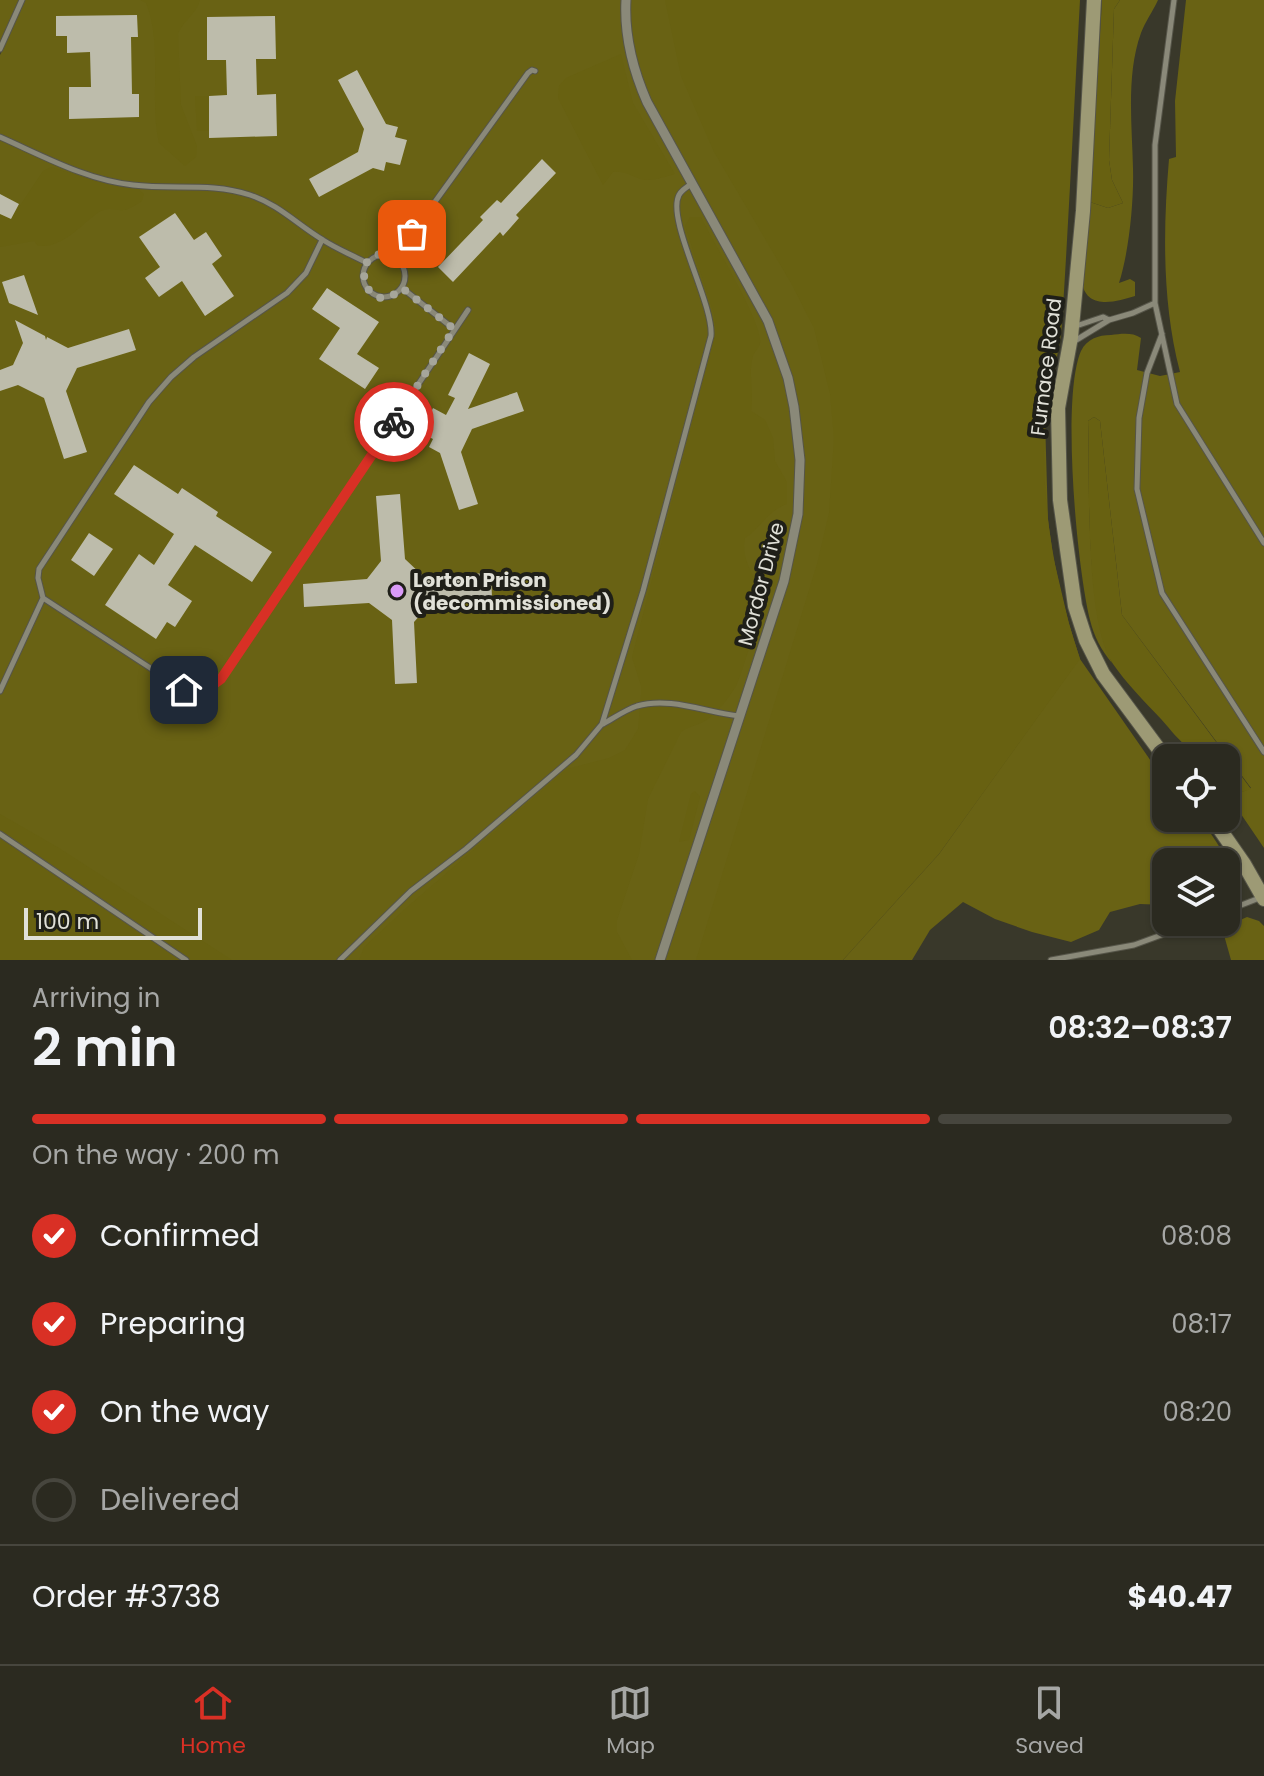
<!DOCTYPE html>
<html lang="en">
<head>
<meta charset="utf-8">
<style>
  body { margin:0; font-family:Poppins,sans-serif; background:#333229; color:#f1f3f6; height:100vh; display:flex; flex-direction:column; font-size:30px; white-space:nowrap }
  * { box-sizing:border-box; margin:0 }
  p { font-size:26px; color:#a6a7a5 }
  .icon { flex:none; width:44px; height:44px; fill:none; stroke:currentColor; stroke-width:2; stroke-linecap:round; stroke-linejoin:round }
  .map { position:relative; height:960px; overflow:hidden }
  .side { display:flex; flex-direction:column; background:#2b2a20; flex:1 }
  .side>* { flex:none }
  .buttons { position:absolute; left:1152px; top:744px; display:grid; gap:16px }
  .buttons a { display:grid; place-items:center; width:88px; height:88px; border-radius:16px; background:#2b2a20; box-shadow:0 2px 6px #0004,0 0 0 2px #47463e; font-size:40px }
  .scale { position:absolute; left:24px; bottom:20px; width:178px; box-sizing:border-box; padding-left:8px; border:4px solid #e1e1d8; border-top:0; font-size:22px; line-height:28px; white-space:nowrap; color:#e1e1d8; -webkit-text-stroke:6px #1f1f18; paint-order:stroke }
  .pin { position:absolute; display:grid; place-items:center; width:68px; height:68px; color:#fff; margin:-34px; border-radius:16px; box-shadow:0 4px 12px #0006 }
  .courier { position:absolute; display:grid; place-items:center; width:80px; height:80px; margin:-40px; border:6px solid #d93025; border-radius:50%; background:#fff; color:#222; box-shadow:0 2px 10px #0007 }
  .summary em { font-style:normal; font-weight:600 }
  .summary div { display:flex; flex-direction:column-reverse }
  .summary { display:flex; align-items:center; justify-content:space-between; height:136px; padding:0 32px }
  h1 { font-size:52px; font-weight:600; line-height:60px }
  .bar { display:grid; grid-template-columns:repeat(4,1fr); gap:12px 8px; align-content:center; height:96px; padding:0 32px }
  .bar i { height:10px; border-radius:6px; background:#47463e }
  .bar .selected { background:#d93025 }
  .bar p { grid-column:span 4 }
  .line { display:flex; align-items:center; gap:20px; padding:0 32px; border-top:2px solid #47463e }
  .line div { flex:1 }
  ol { padding:0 32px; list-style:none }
  li { display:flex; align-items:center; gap:24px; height:88px }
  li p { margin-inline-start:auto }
  li .icon { padding:8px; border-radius:50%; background:#d93025; color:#fff; stroke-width:4 }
  li:last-child { color:#a6a7a5 }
  li i { width:44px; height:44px; border:4px solid #47463e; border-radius:50% }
  .tabs { display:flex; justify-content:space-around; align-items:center; height:112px; border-top:2px solid #47463e; background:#2b2a20; font-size:22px; color:#a6a7a5 }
  .tabs a { display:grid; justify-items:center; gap:4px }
  .tabs .selected { color:#d93025 }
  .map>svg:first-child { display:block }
</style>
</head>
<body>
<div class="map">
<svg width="1264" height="960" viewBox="0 0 1264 960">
  <rect width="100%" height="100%" fill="#39382a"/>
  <!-- green -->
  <path fill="#696214" d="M0 0H696L1045 419 1048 520 1053 556 1069 624 1080 659 1153 764 1166 779V818H1200C1219 846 1235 863 1229 899L1226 901V862H1166V905L1140 904 1110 912 1099 930 1071 942 1032 932 995 919 963 902 930 930 912 960H843L939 854 1074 666 799 960H0V55L4 47 0 44Z
    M1120 0H1158C1153 11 1145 22 1141 33 1126 74 1132 125 1133 168 1134 201 1129 252 1119 283L1130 279 1135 282V296C1116 302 1087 310 1082 283L1090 202 1108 208 1123 203 1112 180 1109 160 1114 9Z
    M1186 0H1264V848L1226 792 1239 793 1251 788 1122 615 1100 421 1094 417 1088 421C1090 491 1085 599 1112 663 1101 650 1094 636 1090 620 1077 568 1061 397 1081 351 1087 339 1098 335 1111 335 1121 334 1132 332 1141 338L1137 370 1160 376 1180 372C1162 303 1163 230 1169 159L1176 157 1175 101Z
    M1247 917 1259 921 1264 926V960H1231L1222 928Z"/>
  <!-- forest -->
  <path fill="#686111" d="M140 0H200C197 13 183 21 178 34L181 105 197 146 196 157 185 166 159 143C149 99 163 44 146 3Z
    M665 0H1080C1074 108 1069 215 1062 323 1060 355 1048 386 1045 419 1040 501 1054 581 1080 659L939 854 843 960H696L817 564 829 513 834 438 830 394 814 328 791 283 714 152 681 76Z
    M1102 0H1120L1114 9 1109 160 1112 180 1123 203 1108 208 1090 202Z
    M621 54 633 103 675 174C664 177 651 182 640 179 629 175 625 171 613 172L603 185 558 98 559 86 566 78Z
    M195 96H209V131H197Z
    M51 167 99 182 137 188 144 194 142 201C137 204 130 209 125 210 115 211 109 206 99 212 80 225 64 248 38 246L34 241 0 247V214L11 219 43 171Z
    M690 217H701C713 242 759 317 760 340 761 347 755 350 753 356 748 373 754 394 751 411L765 420 773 438 775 461 787 482V504C767 511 762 527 745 538 740 562 757 575 760 597 762 609 742 674 736 686 731 695 717 713 708 719 700 725 689 726 681 732L648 799 639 854 617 920V932L632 960H359L364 947 406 908 567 769 609 758 625 750 638 729 641 695V686L632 657 716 331 714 314 685 226Z
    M1094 417 1100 421 1122 615 1251 789 1239 793 1226 791V758C1191 758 1183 744 1161 719 1145 702 1126 683 1113 664 1084 621 1090 476 1088 421Z
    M695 791 700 797 689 840 679 842 691 794Z
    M0 814 59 848 232 960H0V839L20 851 24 844 0 830Z"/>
  <!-- building -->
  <path fill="#bdbcab" d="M137 15 138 37H131L132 94H139V117L69 119V87H91L90 52 67 53V36H56V16Z
    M275 16 276 59H256L257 95 276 94 277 136 209 138V96L227 95 226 60H207V17Z
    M357 70 386 124 398 127 395 137 407 140 400 165 386 162 384 171 373 168 319 197 309 179 358 152 364 129 338 80Z
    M542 159 556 173 516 215 519 218 503 236 500 232 453 282 438 267 483 220 480 217 497 200 501 203Z
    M0 194 19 204 11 219 0 214Z
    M175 213 194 240 206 232 222 256 212 264 234 296 205 316 182 281 159 297 145 278 160 267 139 237Z
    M24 275 38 315 9 303 2 282Z
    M327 288 379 322 357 354 379 368 365 389 319 359 340 328 312 309Z
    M15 320 45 336 46 340 47 337 68 348 129 329 136 350 77 368 66 391 87 452 64 459 44 398 18 385 0 391V370L13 365 23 343Z
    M469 353 490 364 468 409 517 392 524 411 472 429 461 452 478 504 459 510 440 453 429 447 433 439 421 433 433 408 446 415 455 398 448 395Z
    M134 465 178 494 182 488 218 512 216 516 272 552 252 582 195 545 168 585 192 601 175 627 167 622 156 639 105 605 139 554 154 565 174 534 114 494Z
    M400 494 405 559 423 576 491 573 492 598 433 601 414 622 417 683 395 684 392 620 369 603 304 607 303 584 367 579 381 561 376 496Z
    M89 533 113 549 94 576 71 560Z"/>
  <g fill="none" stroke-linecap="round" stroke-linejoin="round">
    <defs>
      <path id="lane" d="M1174 0 1155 145V303L1177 404 1264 543
        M0 49 22 0
        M0 137C43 156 86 180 133 185 173 190 211 182 250 195 278 204 298 225 323 240 337 249 352 255 367 263
        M322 240 306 273 287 293 194 357 171 377 149 402 39 569 38 578 43 598 184 690H206L221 679 468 310
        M363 276a21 21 0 1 1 42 0a21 21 0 1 1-42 0Z
        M395 257 528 73 532 70 535 71
        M402 288 454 329
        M1076 326 1103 317 1109 320
        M1162 334 1147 373 1139 418 1137 489 1162 593 1264 752
        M1073 342 1109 320 1133 313 1155 303
        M0 691 43 598
        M603 724C614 718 625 710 637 706 670 696 707 713 739 716
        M0 834 186 960
        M1226 911 1262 897
        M340 960 411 891 466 849 576 755 602 724 643 591 711 336C714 304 666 220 679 195 681 191 688 186 693 183
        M1051 960 1134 945 1197 922"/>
      <path id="street" d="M626 0C624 36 633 70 647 102L768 321 788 378 794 407 800 460 798 514 784 581 660 960"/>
      <path id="secondary" d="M1094 0 1083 211 1071 337 1058 408 1060 500 1075 606 1086 640 1103 674 1166 759
        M1212 818 1244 864 1264 899"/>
    </defs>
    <!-- lane casing -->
    <use href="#lane" stroke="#565549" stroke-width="7"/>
    <!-- street casing -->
    <use href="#street" stroke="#565549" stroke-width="11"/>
    <!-- secondary casing -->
    <use href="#secondary" stroke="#565549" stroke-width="16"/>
    <!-- lane -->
    <use href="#lane" stroke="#8a8979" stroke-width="5"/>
    <!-- street -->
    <use href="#street" stroke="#8a8979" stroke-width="9"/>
    <!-- secondary -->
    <use href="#secondary" stroke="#9d9a75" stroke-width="14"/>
  </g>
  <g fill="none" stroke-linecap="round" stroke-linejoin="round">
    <!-- done -->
    <path stroke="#a6a69b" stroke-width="8" stroke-dasharray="0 14.4" d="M394 422 454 329 402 288C363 327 344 238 395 257L412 234"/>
    <!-- route -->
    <path stroke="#d93025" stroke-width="10" d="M184 690H206L221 679 394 422"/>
  </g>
  <!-- markers -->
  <circle fill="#d99af7" stroke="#1f1f18" stroke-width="3" cx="397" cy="591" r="8"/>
  <g text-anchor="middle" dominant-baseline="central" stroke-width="8" stroke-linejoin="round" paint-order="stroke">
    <!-- street labels -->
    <g font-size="20" fill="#e1e1d8" stroke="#1f1f18">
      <text transform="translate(1046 367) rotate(-83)">Furnace Road</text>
      <text transform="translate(761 584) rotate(-75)">Mordor Drive</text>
    </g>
    <!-- poi labels -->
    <g font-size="20" font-weight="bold" fill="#e1e1d8" stroke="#1f1f18" text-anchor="start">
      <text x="413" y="580">Lorton Prison<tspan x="413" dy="23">(decommissioned)</tspan></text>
    </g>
  </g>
</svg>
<div class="buttons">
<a><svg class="icon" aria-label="locate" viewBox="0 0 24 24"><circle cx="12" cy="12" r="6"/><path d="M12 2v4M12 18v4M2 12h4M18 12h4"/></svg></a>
<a><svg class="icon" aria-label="layers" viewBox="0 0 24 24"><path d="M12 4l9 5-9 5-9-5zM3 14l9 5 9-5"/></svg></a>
</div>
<div class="scale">100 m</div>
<div class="pin" style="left:412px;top:234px;background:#ea580c"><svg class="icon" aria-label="bag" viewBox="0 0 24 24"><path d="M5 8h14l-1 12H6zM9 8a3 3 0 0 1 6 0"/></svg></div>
<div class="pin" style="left:184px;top:690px;background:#1f2937"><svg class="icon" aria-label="home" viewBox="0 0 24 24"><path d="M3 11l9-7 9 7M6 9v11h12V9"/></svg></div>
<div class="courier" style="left:394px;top:422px"><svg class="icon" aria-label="bike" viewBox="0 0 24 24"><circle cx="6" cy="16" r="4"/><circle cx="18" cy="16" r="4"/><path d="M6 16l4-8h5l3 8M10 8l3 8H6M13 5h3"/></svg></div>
</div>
<section class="side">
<div class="summary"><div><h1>2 min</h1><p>Arriving in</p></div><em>08:32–08:37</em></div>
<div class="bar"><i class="selected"></i><i class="selected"></i><i class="selected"></i><i></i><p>On the way · 200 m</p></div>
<ol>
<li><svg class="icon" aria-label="check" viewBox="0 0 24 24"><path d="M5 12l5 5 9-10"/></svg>Confirmed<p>08:08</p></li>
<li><svg class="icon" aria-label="check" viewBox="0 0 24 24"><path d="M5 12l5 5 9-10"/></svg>Preparing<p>08:17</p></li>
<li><svg class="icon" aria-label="check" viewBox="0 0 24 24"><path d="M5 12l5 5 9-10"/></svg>On the way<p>08:20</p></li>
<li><i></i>Delivered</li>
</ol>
<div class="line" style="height:104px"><div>Order #3738</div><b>$40.47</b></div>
</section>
<nav class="tabs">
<a class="selected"><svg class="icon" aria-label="home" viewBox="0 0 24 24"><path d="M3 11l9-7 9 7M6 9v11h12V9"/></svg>Home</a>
<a><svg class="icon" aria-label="map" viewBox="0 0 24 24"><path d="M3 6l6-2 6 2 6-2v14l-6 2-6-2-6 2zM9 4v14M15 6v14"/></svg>Map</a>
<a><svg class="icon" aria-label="saved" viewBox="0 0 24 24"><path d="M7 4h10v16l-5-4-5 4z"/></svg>Saved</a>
</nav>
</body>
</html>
